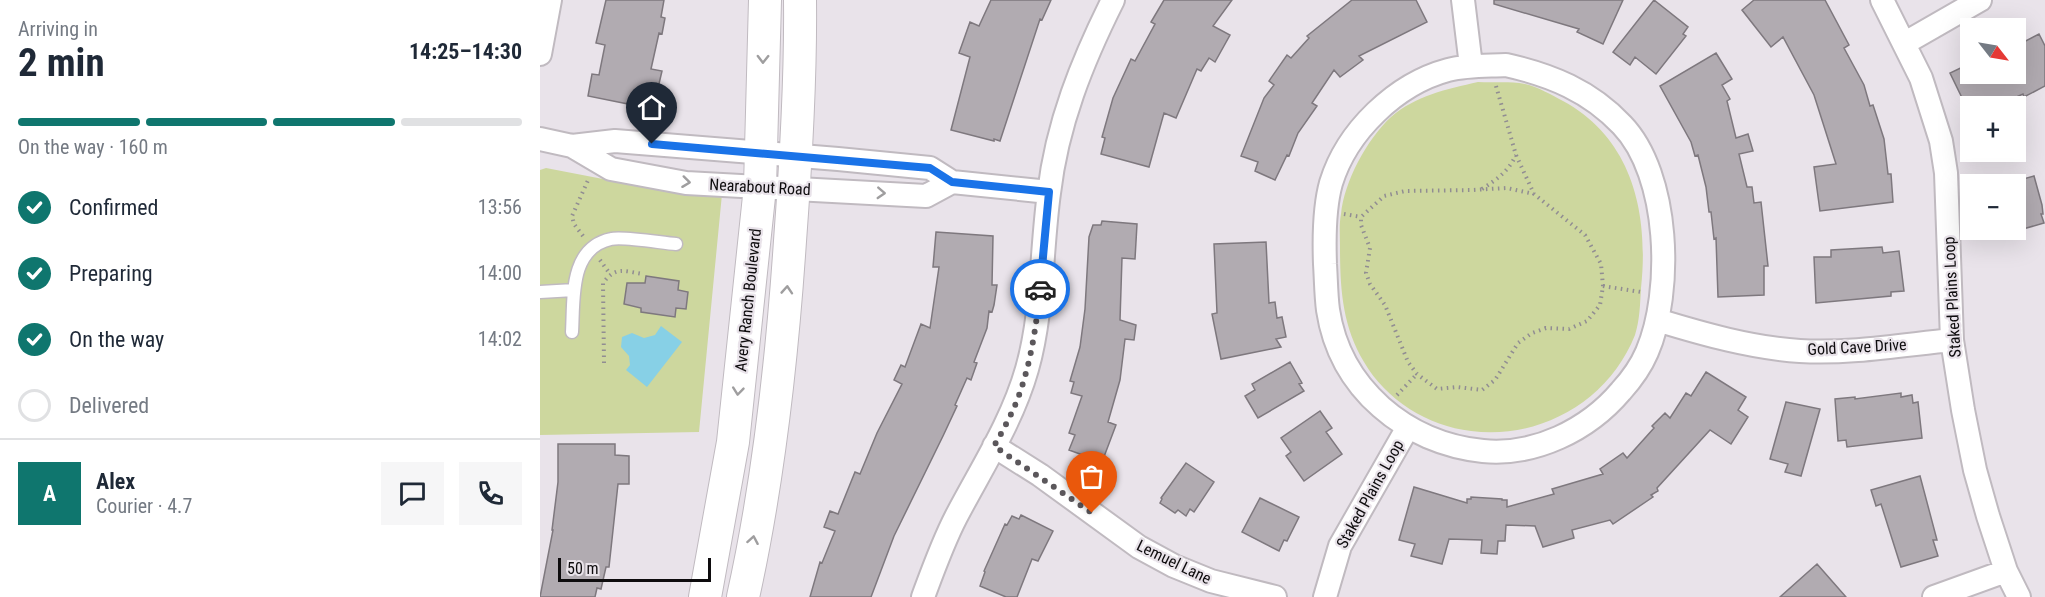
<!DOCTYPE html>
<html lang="en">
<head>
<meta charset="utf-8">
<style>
  body { margin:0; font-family:"Roboto Condensed",sans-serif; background:#f6f6f7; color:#1f2937; height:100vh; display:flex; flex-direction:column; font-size:22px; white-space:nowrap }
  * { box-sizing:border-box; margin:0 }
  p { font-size:20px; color:#747a83 }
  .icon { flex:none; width:33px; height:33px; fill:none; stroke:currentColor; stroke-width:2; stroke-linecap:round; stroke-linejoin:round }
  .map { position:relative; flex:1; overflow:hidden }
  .sheet { display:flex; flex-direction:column; background:#fff; width:540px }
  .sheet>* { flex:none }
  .needle { width:39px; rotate:121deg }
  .tools { position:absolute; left:1420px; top:18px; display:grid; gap:12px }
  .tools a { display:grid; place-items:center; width:66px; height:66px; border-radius:0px; background:#fff; box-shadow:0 6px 24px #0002; font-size:30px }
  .scale { position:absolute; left:18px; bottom:15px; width:153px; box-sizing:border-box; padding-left:6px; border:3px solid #0e0c0e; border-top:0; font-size:16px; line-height:21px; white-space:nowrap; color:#0e0c0e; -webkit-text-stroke:4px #e9e3ea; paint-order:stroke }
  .pin { position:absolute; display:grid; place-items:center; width:51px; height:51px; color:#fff; margin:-62px -26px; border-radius:50% 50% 50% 0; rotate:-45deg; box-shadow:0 0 6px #0007 }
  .pin .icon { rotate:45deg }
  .courier { position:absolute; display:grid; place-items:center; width:60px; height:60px; margin:-30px; border:4px solid #1a73e8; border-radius:50%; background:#fff; color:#222; box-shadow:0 2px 8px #0007 }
  .head em { font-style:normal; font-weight:700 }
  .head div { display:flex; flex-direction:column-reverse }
  .head { display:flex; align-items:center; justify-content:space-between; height:102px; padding:0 18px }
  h1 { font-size:39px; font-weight:700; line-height:45px }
  .bar { display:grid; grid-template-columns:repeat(4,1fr); gap:9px 6px; align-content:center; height:72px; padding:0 18px }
  .bar i { height:8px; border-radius:4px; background:#e0e1e3 }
  .bar .active { background:#0f766e }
  .bar p { grid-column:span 4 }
  .line { display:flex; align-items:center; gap:15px; padding:0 18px; border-top:2px solid #e0e1e3 }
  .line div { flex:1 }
  .round { display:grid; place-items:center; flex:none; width:63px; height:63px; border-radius:0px; background:#f6f6f7 }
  ol { padding:0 18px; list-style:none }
  li { display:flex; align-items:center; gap:18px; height:66px }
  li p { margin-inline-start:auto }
  li .icon { padding:6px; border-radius:50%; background:#0f766e; color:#fff; stroke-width:4 }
  li:last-child { color:#747a83 }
  li i { width:33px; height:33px; border:3px solid #e0e1e3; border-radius:50% }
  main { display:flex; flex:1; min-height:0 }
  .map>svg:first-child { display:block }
</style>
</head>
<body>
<main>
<section class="sheet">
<div class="head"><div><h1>2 min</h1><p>Arriving in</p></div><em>14:25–14:30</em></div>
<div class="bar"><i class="active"></i><i class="active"></i><i class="active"></i><i></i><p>On the way · 160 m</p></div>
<ol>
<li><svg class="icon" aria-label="check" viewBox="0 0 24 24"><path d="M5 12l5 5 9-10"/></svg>Confirmed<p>13:56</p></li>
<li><svg class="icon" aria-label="check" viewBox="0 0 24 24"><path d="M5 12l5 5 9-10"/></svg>Preparing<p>14:00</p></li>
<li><svg class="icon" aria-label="check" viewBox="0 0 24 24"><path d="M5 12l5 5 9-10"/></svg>On the way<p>14:02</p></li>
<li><i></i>Delivered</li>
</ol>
<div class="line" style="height:108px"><b class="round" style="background:#0f766e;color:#fff">A</b><div><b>Alex</b><p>Courier · 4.7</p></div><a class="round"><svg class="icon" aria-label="chat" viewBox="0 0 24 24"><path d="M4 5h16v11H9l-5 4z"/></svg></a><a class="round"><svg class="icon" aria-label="phone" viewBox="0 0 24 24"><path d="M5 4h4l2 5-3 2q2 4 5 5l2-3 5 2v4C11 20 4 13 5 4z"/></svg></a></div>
</section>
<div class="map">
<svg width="1505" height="597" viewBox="0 0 1505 597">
  <rect width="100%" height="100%" fill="#e9e3ea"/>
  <!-- green -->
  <path fill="#cdd79e" d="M938 82C953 83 970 81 985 84 998 87 1012 95 1023 101 1093 139 1109 214 1101 288 1100 304 1100 319 1095 335 1069 401 1000 440 931 431 888 426 846 400 824 362 802 325 800 288 800 246 800 235 799 224 801 214 804 182 827 139 851 117 875 96 907 89 938 82Z
    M6 168 120 190 182 194 159 432 0 435V170Z"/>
  <!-- water -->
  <path fill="#87d0e6" d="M121 326 142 342 107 387 86 370 90 365 89 356 81 347 82 337 92 333 104 338 115 335Z"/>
  <!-- building -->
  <path fill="#b1abb1" stroke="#7e787e" stroke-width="1.5" d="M66 0H124L121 17 125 18 122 34 119 33 111 69 122 71 113 109 48 96 52 74 59 75 65 45 56 43Z
    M451 0H511L502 20 500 19 460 141 454 139V141L411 130 430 57 419 53 430 22 439 26Z
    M624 0H692L673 26 690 35 675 62 669 58 661 71 657 69 636 118 624 113 609 167 561 154 565 138 562 137 573 98 591 59 595 61 615 24 611 22Z
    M812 0H876L887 22 819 56 823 60 800 77 794 70 772 103 777 106 758 133 749 156 747 155 735 180 715 171 718 162 701 156 724 98 734 85 729 81 747 55 751 58 769 38 767 36Z
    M954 0H1083L1063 44 1037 32 1039 29 954 4Z
    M1114 0 1148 27 1143 34 1146 36 1116 74 1095 57 1090 65 1073 52Z
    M1214 0H1285L1309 45 1304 48 1324 85 1330 106 1333 105 1344 139 1348 174H1351L1353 202 1280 211 1274 167 1296 164 1274 95 1243 37 1231 47 1202 10Z
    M1499 34 1505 46V86L1484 97 1483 94 1456 106H1426L1410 73 1431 63V74H1476V46Z
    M1176 53 1192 79 1182 85 1190 99 1187 101 1196 138 1208 134 1213 151 1199 154 1207 187H1212L1214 203 1221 202 1228 266H1224V295L1178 297 1176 238 1174 239 1171 212H1169L1166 187 1158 155 1155 156 1151 142 1120 86Z
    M1494 176 1502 205 1503 214H1501L1504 223 1476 231V181Z
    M562 221 597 224 595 259 582 258 580 320 596 325 594 340 585 339 580 380 568 422 576 425 562 462 529 450 535 435 529 433 542 396 531 393 534 382 530 381 540 347 545 309 549 237 553 225H561Z
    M396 232 453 236 452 285H457L454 305 452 312 449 311 447 328 434 362 437 363 431 380 427 378 415 405 417 406 403 436 354 536 331 597H270L280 562 282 563 295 531 284 527 290 511 298 514 315 472 320 474 337 433 362 384 354 380 361 365 365 367 381 324 390 328 399 267H393Z
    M726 242 729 303 735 302 737 318 742 317 746 337 736 339 741 347 681 359 672 314 677 313 674 244Z
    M1342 247 1343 253 1359 251 1364 291 1351 292V296L1276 303 1274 257H1291V250Z
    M106 276 139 281 138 290 148 292 146 309 136 308 135 317 101 312V308L84 304 87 283H105Z
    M750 362 762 383 759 384 764 391 718 418 705 396 715 390 712 384Z
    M1166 372 1206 397 1198 410 1208 417 1191 444 1170 430 1117 488 1118 491 1111 495 1113 497 1073 524 1070 520 1032 530 1034 538 1003 547 995 526 966 525 965 541H958L957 554 941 553 942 540 909 539 902 564 871 556 875 544 859 540 874 487 927 503V499H931V497L962 499V500H967V507L1014 494 1012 489 1063 474 1060 469 1083 453 1087 458 1114 428 1112 426 1125 413 1130 418 1146 393 1151 396Z
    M1361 393V397L1372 395 1373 403 1378 402 1382 438 1307 447 1306 440 1298 441 1295 399 1315 397V399Z
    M1246 402 1280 409 1261 476 1245 472 1248 464 1230 459Z
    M780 411 792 428 786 432 802 454 764 481 746 456 751 452 741 438Z
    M18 444H75V455L89 456V484H78L69 567H66L61 589 57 588 55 597H0L13 530H12L18 482Z
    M646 463 674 482 654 512 650 509 646 516 638 510 635 513 620 503 622 499 621 498Z
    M1380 476 1397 540H1393L1398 556 1361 567 1341 504 1336 506 1331 490Z
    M720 498 759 517 747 541 744 540 739 551 702 532Z
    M481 515 513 531 498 561 492 559 477 597H466L440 586 445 572 444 571 465 524 467 525 472 516 479 519Z
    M1277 564 1306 597H1240Z"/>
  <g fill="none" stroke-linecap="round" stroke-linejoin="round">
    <defs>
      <path id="lane" d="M0 292 34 290
        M32 332C34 298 29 248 71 239 83 236 122 243 136 244"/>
      <path id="street" d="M923 0 931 66
        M1342 0 1381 78 1401 141 1406 173 1412 340 1423 410 1435 470 1448 516 1466 571 1479 597
        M1365 43 1440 0
        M0 54 10 0
        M966 65C1011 75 1050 91 1082 125 1130 175 1133 292 1107 352 1101 366 1091 380 1081 391 1048 430 995 456 943 451 866 443 800 389 788 310 786 295 786 279 785 264 784 237 784 208 791 183 807 131 856 84 908 70 927 65 946 66 966 65Z
        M0 139 32 146 71 169 146 183 386 196 412 182
        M32 146 75 141 298 159 390 168 412 182 509 192
        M1117 320C1163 334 1212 348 1260 351 1310 354 1362 345 1412 340
        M454 446 500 475 599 547 634 566 671 581 735 597
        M383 597C393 570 403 542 416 517 441 469 472 422 487 369 503 313 501 251 509 193 517 124 542 62 573 0
        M785 597 800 546 868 427
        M1394 597 1466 571"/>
      <path id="secondary" d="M165 597 193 442 220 187 225 0
        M203 597C229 480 242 360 250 241 256 160 261 81 260 0"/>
    </defs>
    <!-- lane casing -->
    <use href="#lane" stroke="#c0bac0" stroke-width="15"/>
    <!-- street casing -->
    <use href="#street" stroke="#c0bac0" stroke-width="26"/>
    <!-- secondary casing -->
    <use href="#secondary" stroke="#c0bac0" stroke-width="34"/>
    <!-- path -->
    <path stroke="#918d92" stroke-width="4" stroke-dasharray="1.5 4.5" stroke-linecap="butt" d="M956 86 976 155 994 194 1045 235 1061 264 1063 286 1060 305 1047 321 1029 329 1006 328 992 333 978 343 955 380 942 390 917 387 897 389 877 374 868 362 845 305 830 284 826 273 830 248 821 225V217L844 196 865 191 932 190 967 188 994 194
      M942 189C957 179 968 172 976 155
      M804 214 821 217
      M43 236 34 224 32 216 49 178
      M60 260 70 274
      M1063 286 1101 292
      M64 363 63 283C76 266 83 271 103 274
      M857 395 877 374"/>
    <!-- lane -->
    <use href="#lane" stroke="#fff" stroke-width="12"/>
    <!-- street -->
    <use href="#street" stroke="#fff" stroke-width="22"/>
    <!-- secondary -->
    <use href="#secondary" stroke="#fff" stroke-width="32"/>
  </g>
  <!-- one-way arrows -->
  <defs><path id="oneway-chevron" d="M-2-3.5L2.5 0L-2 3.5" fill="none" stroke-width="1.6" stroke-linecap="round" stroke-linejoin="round" transform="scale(1.5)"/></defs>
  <g stroke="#9f9e9f">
    <use href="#oneway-chevron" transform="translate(223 59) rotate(91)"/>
    <use href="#oneway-chevron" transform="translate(146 182) rotate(7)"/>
    <use href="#oneway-chevron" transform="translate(341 193) rotate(3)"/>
    <use href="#oneway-chevron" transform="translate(247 290) rotate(-86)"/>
    <use href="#oneway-chevron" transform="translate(198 391) rotate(96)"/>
    <use href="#oneway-chevron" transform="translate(213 540) rotate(-80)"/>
  </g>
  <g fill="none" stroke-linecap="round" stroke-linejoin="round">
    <!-- done -->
    <path stroke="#5b575b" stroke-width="6" stroke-dasharray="0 10.8" d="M500 289C496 329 490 370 474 408 468 421 461 434 454 446L552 513"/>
    <!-- route -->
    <path stroke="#1a73e8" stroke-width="8" d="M112 144 390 168 412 182 509 192 500 289"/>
  </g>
  <g text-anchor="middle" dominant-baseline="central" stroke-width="4.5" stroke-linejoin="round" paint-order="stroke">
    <!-- street labels -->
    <g font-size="16" fill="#0e0c0e" stroke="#e9e3ea">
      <text transform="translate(220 187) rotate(3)">Nearabout Road</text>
      <text transform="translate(1412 297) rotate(-93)">Staked Plains Loop</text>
      <text transform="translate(208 300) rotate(-84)">Avery Ranch Boulevard</text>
      <text transform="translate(1317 347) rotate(-3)">Gold Cave Drive</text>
      <text transform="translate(830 494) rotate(-61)">Staked Plains Loop</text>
      <text transform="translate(634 562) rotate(26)">Lemuel Lane</text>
    </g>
  </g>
</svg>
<div class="tools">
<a><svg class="needle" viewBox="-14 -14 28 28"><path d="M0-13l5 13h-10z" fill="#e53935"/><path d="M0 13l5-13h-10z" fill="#747a83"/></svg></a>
<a>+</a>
<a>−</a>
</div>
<div class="scale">50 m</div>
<div class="pin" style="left:552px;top:513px;background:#ea580c"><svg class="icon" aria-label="bag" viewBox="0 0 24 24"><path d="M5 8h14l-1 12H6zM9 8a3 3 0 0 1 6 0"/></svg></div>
<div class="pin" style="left:112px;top:144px;background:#1f2937"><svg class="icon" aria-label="home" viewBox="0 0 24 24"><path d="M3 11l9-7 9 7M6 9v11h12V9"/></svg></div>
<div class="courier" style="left:500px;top:289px"><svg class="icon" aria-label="car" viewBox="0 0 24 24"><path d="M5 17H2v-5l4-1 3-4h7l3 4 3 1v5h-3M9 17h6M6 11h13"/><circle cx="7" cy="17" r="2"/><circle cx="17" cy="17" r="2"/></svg></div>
</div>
</main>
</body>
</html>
